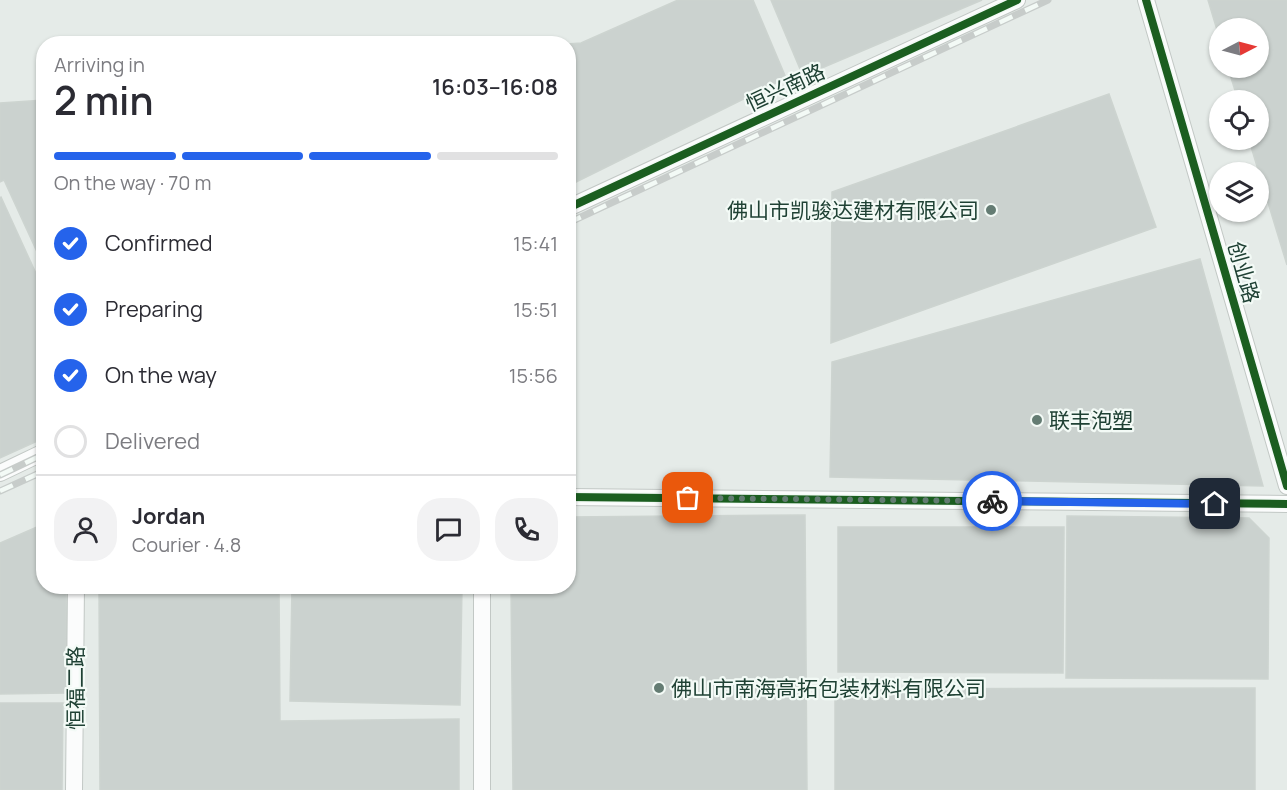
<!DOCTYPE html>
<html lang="en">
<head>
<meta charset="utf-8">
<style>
  body { margin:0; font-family:Manrope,"Noto Sans SC",sans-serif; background:#f2f2f3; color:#2b2b33; height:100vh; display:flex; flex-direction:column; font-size:22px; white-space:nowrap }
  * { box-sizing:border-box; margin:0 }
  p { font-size:20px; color:#7c7c81 }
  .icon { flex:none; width:33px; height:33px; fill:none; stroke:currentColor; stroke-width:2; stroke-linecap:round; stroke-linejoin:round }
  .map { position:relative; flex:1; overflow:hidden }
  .side { position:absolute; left:36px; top:36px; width:540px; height:558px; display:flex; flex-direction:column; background:#fff; border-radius:24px; box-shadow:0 2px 4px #0004 }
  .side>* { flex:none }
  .needle { width:39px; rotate:84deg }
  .tools { position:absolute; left:1209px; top:18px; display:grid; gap:12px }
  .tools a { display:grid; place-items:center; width:60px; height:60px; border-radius:50%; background:#fff; box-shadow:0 2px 4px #0004; font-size:30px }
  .pin { position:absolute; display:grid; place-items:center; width:51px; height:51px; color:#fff; margin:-26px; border-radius:12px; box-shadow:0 3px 9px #0006 }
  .courier { position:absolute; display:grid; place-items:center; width:60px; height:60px; margin:-30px; border:4px solid #2563eb; border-radius:50%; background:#fff; color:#222; box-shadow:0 2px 8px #0007 }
  .overview em { font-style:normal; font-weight:600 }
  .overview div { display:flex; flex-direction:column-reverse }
  .overview { display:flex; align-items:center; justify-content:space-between; height:102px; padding:0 18px }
  h1 { font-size:39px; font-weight:600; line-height:45px }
  .bar { display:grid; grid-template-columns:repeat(4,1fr); gap:9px 6px; align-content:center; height:72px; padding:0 18px }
  .bar i { height:8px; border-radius:4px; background:#e1e1e2 }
  .bar .on { background:#2563eb }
  .bar p { grid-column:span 4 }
  .line { display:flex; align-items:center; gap:15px; padding:0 18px; border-top:2px solid #e1e1e2 }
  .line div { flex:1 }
  .round { display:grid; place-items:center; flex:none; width:63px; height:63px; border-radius:24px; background:#f2f2f3 }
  ol { padding:0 18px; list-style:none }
  li { display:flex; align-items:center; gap:18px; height:66px }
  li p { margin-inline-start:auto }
  li .icon { padding:6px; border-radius:50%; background:#2563eb; color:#fff; stroke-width:4 }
  li:last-child { color:#7c7c81 }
  li i { width:33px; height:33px; border:3px solid #e1e1e2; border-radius:50% }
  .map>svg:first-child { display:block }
</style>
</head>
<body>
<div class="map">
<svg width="1287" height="790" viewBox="0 0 1287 790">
  <rect width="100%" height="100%" fill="#e5ebe8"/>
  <!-- building -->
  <path fill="#cbd2cf" stroke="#cdd4d0" stroke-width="1.5" d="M678 0H753L786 78 568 186V44L581 43Z
    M771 0H982L803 76Z
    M1208 0H1287V265L1249 140H1258V100H1238L1228 68H1258V28H1220V40Z
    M1109 94 1156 227 831 343 832 192Z
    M44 100V267L4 180 0 182V103Z
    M1 197 44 291V438L0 458V198Z
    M1200 259 1263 486 830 477 832 362Z
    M805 515 807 790H513L511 586H568V517Z
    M1067 516 1249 518 1269 538 1268 679 1066 678Z
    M44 524V586H66L67 693 0 694V543Z
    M838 527H1064L1063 673 838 672Z
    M99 586H279L280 721 459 719V790H100Z
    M292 586H462L460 705 290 701Z
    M1255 688V790H835V689Z
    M0 703H63L62 790H0Z"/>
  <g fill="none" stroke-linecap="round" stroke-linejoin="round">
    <defs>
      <path id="minor" d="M1146 0 1287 486
        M568 208 1017 0
        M0 473 44 452
        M568 497 1287 504
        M74 790 76 586
        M482 790V586"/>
    </defs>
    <!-- minor casing -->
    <use href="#minor" stroke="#c2c8c5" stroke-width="18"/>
    <!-- minor -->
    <use href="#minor" stroke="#fbfcfc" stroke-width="16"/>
    <defs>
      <path id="rail" d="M568 207 1013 0
        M568 223 1048 0
        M0 475 44 454
        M0 491 44 471"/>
    </defs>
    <!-- rail casing -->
    <use href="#rail" stroke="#c7ccca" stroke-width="7"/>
    <!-- rail -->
    <use href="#rail" stroke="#f3faf6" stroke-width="4.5" stroke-dasharray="14" stroke-linecap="butt"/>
    <defs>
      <path id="cycleway" d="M1146 0 1287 486
        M568 208 1017 0
        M568 497 1287 504"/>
    </defs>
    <!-- cycleway casing -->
    <use href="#cycleway" stroke="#f3faf6" stroke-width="11"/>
    <!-- cycleway -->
    <use href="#cycleway" stroke="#1b5e20" stroke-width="8"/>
  </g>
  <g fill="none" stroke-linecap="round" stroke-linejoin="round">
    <!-- done -->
    <path stroke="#647c73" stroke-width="6" stroke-dasharray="0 10.8" d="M688 498 992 501"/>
    <!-- route -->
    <path stroke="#2563eb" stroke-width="8" d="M992 501 1215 504"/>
  </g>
  <!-- markers -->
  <g fill="#647c73" stroke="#f3faf6" stroke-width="2">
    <circle cx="991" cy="210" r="6"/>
    <circle cx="1037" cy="420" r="6"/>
    <circle cx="659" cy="688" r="6"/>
  </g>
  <g text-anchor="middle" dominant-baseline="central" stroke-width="4.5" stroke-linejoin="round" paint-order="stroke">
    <!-- street labels -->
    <g font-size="21" fill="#1f4134" stroke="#f3faf6">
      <text transform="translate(785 87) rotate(-25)">恒兴南路</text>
      <text transform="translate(1244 272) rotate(74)">创业路</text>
      <text transform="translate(75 688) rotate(-90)">恒福二路</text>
    </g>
    <!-- poi labels -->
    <g font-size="21" fill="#1f4134" stroke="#f3faf6" text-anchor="start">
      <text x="979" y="210" text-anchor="end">佛山市凯骏达建材有限公司</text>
      <text x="1049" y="420">联丰泡塑</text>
      <text x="671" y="688">佛山市南海高拓包装材料有限公司</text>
    </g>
  </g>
</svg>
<div class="tools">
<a><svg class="needle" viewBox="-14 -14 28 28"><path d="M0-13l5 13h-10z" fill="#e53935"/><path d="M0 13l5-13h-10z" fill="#7c7c81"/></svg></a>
<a><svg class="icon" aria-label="locate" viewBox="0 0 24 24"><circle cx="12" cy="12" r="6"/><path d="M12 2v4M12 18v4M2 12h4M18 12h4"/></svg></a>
<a><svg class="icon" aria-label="layers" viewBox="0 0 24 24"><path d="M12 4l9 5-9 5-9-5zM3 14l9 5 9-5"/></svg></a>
</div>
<div class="pin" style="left:688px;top:498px;background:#ea580c"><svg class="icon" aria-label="bag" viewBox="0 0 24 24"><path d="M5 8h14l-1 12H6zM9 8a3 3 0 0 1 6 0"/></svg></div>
<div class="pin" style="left:1215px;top:504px;background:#1f2937"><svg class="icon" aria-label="home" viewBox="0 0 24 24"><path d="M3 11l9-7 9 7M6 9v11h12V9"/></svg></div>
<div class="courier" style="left:992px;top:501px"><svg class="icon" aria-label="bike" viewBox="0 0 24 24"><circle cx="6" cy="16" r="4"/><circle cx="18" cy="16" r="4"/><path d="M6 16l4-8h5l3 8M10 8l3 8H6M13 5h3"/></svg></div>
<section class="side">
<div class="overview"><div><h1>2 min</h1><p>Arriving in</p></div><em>16:03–16:08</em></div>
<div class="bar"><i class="on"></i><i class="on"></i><i class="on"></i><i></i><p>On the way · 70 m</p></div>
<ol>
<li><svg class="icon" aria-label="check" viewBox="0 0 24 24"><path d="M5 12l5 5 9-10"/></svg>Confirmed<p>15:41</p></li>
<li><svg class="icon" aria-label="check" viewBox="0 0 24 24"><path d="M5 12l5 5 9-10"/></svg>Preparing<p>15:51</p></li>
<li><svg class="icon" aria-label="check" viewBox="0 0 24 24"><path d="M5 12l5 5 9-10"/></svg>On the way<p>15:56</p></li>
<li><i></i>Delivered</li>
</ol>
<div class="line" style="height:108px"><a class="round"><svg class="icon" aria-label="person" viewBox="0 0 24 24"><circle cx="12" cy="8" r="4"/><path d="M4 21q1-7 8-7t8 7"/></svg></a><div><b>Jordan</b><p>Courier · 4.8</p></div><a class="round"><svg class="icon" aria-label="chat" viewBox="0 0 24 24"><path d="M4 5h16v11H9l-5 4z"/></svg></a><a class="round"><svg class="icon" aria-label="phone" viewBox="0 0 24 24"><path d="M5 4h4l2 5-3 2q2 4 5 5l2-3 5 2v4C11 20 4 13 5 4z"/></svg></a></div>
</section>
</div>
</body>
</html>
